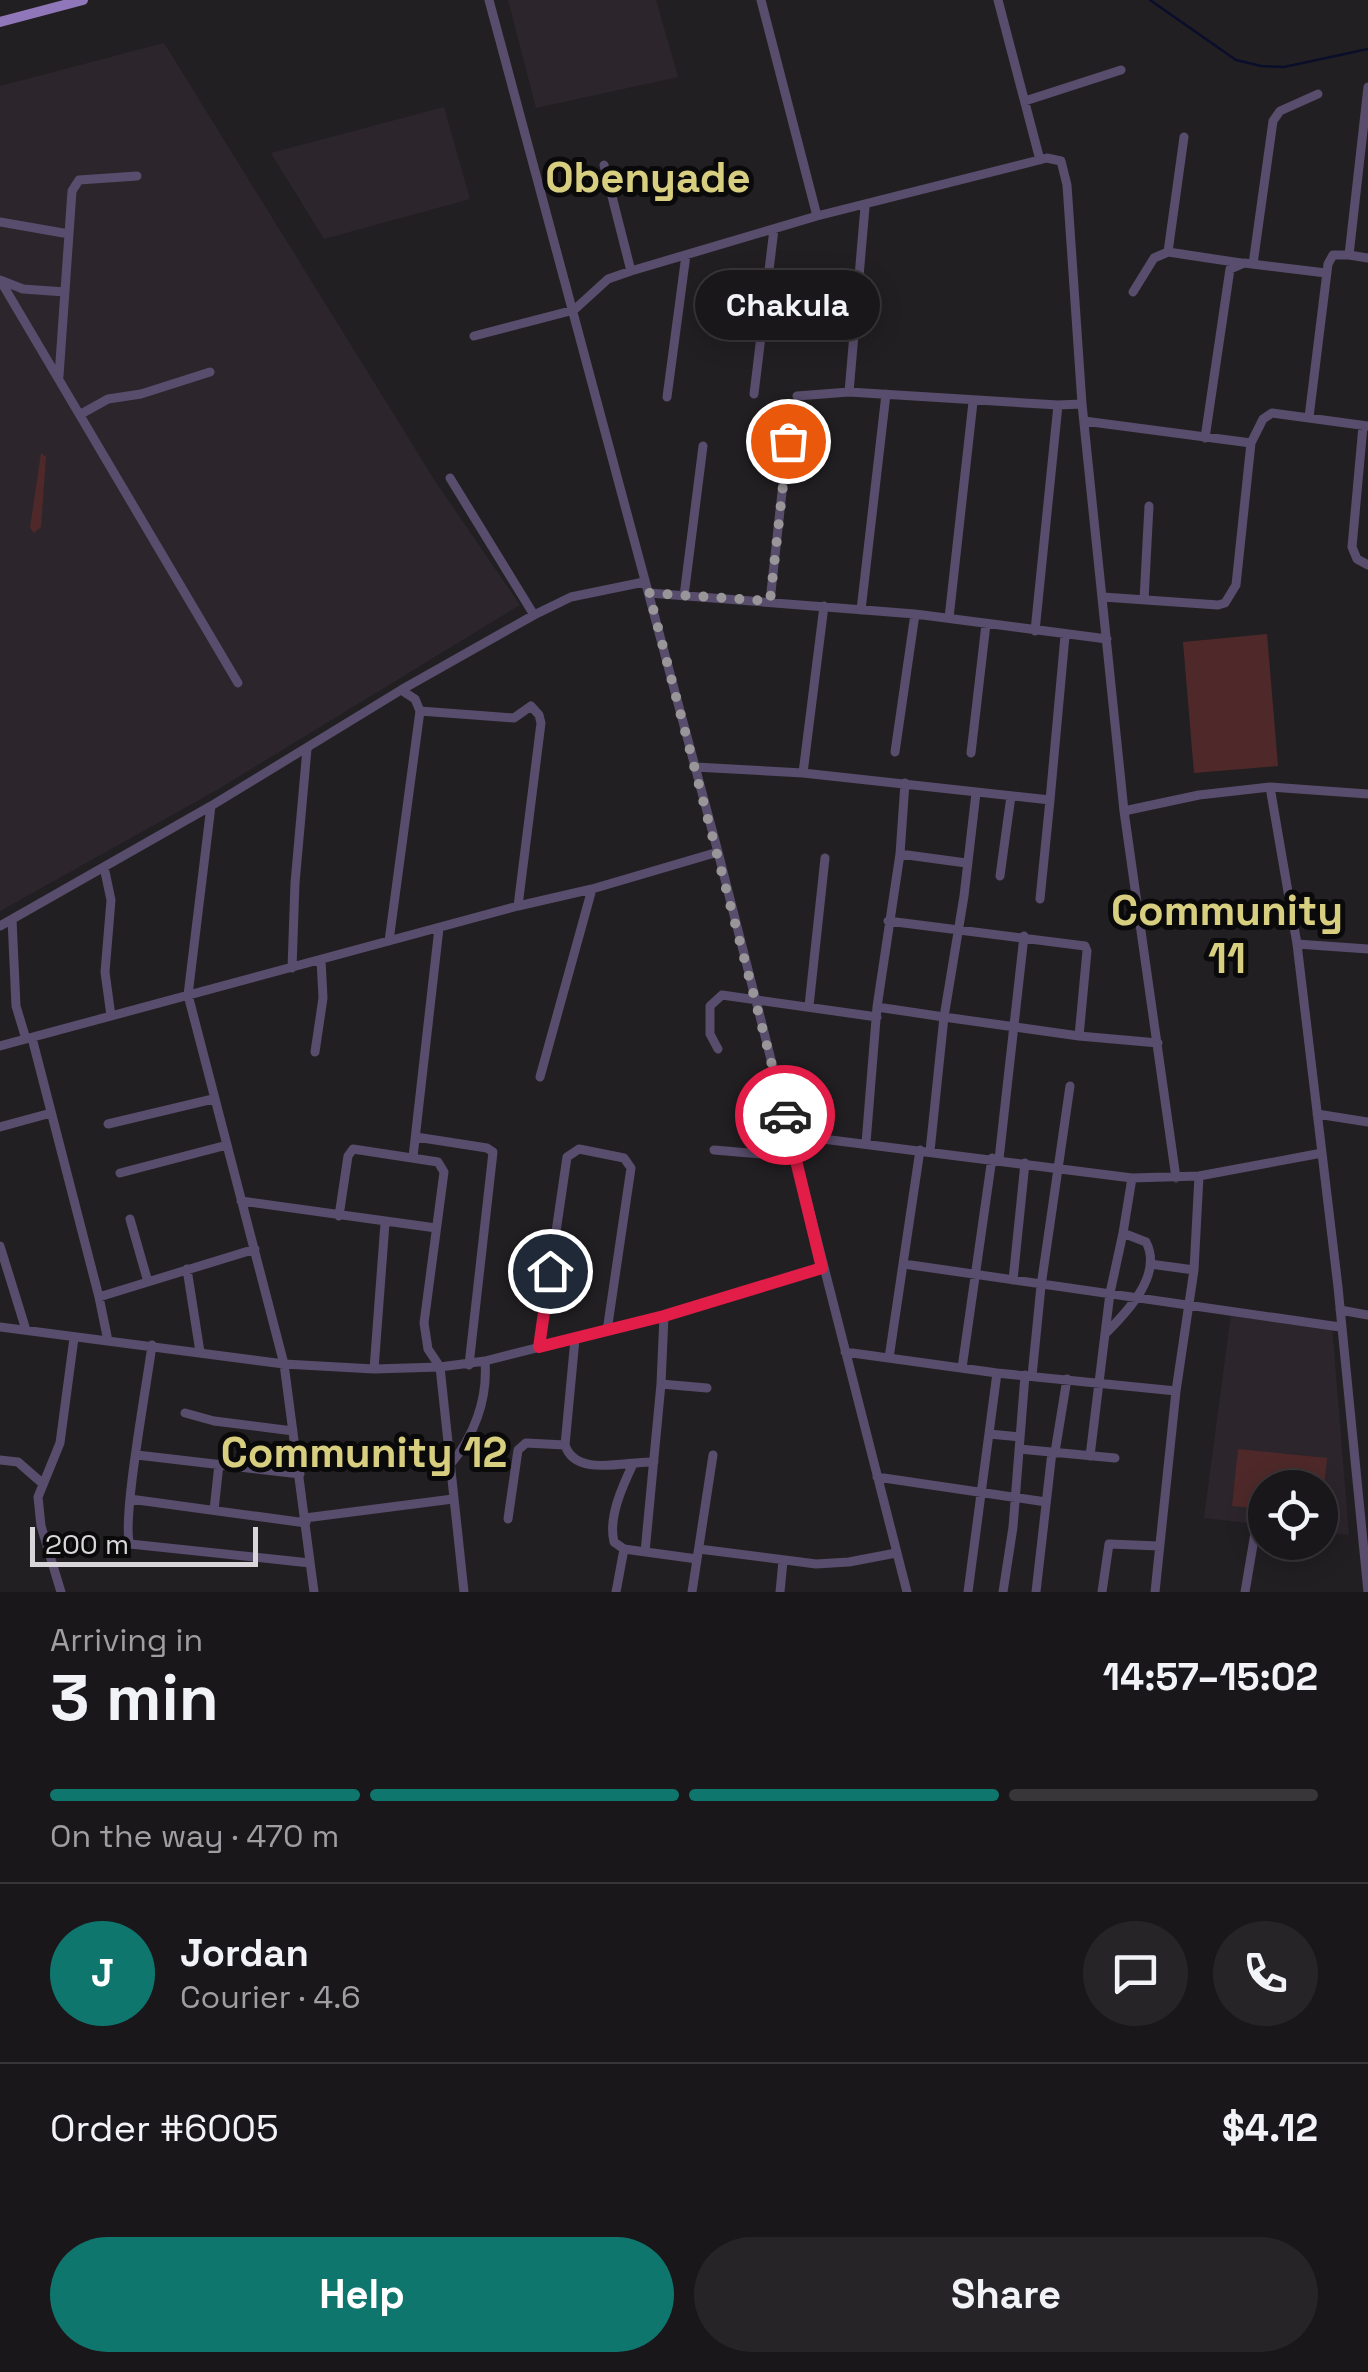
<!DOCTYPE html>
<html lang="en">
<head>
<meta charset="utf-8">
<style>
  body { margin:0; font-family:"Space Grotesk",sans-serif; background:#272427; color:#f1f3f6; height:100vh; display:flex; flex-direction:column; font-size:38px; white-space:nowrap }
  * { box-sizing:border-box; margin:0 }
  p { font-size:32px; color:#9f9fa2 }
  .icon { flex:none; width:55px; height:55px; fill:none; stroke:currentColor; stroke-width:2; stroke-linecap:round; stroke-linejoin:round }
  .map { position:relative; height:1592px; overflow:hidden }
  .drawer { display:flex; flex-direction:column; background:#1a171a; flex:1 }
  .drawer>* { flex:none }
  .buttons { position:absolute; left:1248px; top:1470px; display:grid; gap:20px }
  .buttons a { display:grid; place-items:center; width:90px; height:90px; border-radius:50%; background:#1a171a; box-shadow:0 5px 25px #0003,0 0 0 2px #383639; font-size:50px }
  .scale { position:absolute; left:30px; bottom:25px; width:228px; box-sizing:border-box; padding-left:10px; border:5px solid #d8d6d8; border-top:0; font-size:28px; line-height:35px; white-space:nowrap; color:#d8d6d8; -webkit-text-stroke:8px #0b0a0b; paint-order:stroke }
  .pin { position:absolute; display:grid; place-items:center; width:85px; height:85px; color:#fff; margin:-42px; border:5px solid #fff; border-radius:50%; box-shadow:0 2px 10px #0007 }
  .courier { position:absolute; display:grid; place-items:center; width:100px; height:100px; margin:-50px; border:8px solid #e11d48; border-radius:50%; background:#fff; color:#222; box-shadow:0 2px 12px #0007 }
  .bubble { position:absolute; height:70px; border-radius:35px; background:#1a171a; box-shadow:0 5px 25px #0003,0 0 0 2px #383639; font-size:32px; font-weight:700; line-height:70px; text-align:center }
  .head em { font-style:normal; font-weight:700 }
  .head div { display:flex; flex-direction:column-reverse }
  .head { display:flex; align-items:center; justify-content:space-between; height:170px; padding:0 50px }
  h1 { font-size:65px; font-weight:700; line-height:75px }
  .bar { display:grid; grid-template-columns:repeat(4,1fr); gap:15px 10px; align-content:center; height:120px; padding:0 50px }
  .bar i { height:12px; border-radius:8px; background:#383639 }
  .bar .selected { background:#0f766e }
  .bar p { grid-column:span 4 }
  .line { display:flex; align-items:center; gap:25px; padding:0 50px; border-top:2px solid #383639 }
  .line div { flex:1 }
  .round { display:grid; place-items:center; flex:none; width:105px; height:105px; border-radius:52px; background:#272427 }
  .cta { display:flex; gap:20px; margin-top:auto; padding:20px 50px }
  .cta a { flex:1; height:115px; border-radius:60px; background:#0f766e; color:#fff; font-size:40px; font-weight:700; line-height:115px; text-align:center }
  .cta a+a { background:#272427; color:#f1f3f6 }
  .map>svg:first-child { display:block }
</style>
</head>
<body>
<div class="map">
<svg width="1368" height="1592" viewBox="0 0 1368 1592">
  <rect width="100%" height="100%" fill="#221f22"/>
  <!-- built -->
  <path fill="#2d252c" d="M508 0H656L678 77 536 108Z
    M164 43 435 481 520 605 215 791 0 911V86Z
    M444 107 470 199 324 239 271 153Z
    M1231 1314 1332 1326 1349 1535 1320 1532V1488H1265V1525L1204 1518Z"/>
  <!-- green -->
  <path fill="#4f2929" d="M41 453 46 457 41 527 34 533 30 528Z
    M1267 634 1278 766 1194 773 1183 642Z
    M1238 1449 1327 1458 1321 1515 1320 1488H1265V1509L1232 1506Z"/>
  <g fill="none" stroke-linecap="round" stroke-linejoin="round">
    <!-- stream -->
    <path stroke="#0a0e2a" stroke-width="2.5" d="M1150 0 1236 60 1261 66 1284 67 1368 49"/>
    <!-- minor -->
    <path stroke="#584d6c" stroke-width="9" d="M489 0 718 852 907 1592
      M761 0 817 216
      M998 0 1040 160
      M1025 101 1121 70
      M1184 137 1168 252 1241 263
      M604 165 631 271
      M865 207 849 392 1058 405
      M0 222 69 234
      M1349 255 1368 258
      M1253 264 1273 121 1280 111 1318 94
      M0 280 238 683
      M0 280 23 289 65 292
      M1133 292 1154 258 1168 252
      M474 336 574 310 608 279 631 271 817 216 1047 158 1061 161 1067 185 1082 404 1124 811 1176 1178
      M59 376 72 191 79 180 137 176
      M754 394 774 229
      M797 396 849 392
      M667 397 686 255
      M81 414 108 399 141 394 210 372
      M1309 417 1328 264 1333 255H1349L1368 87
      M1084 421 1251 443
      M1363 426 1352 547 1357 559 1368 565
      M1205 438 1230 269 1244 263 1326 273
      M450 478 534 615
      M649 593 915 614 1107 639
      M684 596 703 446
      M1103 597 1218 605 1225 603 1236 585 1251 443 1263 419 1272 413 1368 426
      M1144 600 1149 506
      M770 601 789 429 797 430
      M861 610 886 394
      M949 618 973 402
      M1035 631 1058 405 1082 404
      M420 711 514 718 531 706 539 715 541 723 518 906
      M895 752 915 614
      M971 753 986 624
      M695 767 803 773 824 606
      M803 773 1050 800 1065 636
      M1270 787 1297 944 1338 1287 1368 1592
      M211 806 188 995 284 1364 314 1592
      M1124 811 1199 795 1270 787 1368 794
      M900 854 966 863
      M104 867 111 900 105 972 111 1016
      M1000 876 1011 796
      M1040 899 1050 800
      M12 919 16 1006 26 1039
      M888 921 1085 946 1087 951 1079 1036
      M0 926 211 806 401 690 534 615 571 597 644 582
      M389 941 420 711 415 699 401 690
      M1297 944 1368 949
      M292 968 295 883 307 749
      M809 1006 825 858
      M877 1007 944 1017 964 896 976 793
      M32 1038 99 1297 108 1341
      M0 1046 518 906 592 889 718 852
      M718 1049 710 1034V1006L722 995 877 1017
      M315 1052 323 998 321 960
      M540 1077 592 889
      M1317 1114 1368 1122
      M108 1124 213 1099
      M0 1127 51 1113
      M791 1135 1132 1178 1199 1176 1322 1153
      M416 1137 487 1148 493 1152 469 1365
      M866 1143 877 1007 900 854 905 783
      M714 1150 795 1157
      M930 1151 944 1017 1079 1036 1158 1043
      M413 1157 439 928
      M999 1159 1024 936
      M120 1173 227 1145
      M241 1201 436 1228
      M339 1216 348 1156 353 1149 438 1162 444 1172 424 1323 428 1349 440 1367 464 1592
      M130 1219 148 1282
      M0 1246 26 1330
      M904 1264 1340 1327
      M1150 1264 1194 1270
      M187 1269 200 1352
      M1013 1280 1025 1163
      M99 1297 255 1249
      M1340 1310 1368 1315
      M0 1327 284 1364 374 1369 440 1367 485 1361 664 1316 823 1268
      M1107 1332C1128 1311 1163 1274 1146 1242L1123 1233 1132 1178
      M575 1339 565 1445C576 1479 629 1460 654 1462
      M152 1345C148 1378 121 1523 130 1544L310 1563
      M539 1347 567 1157 579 1149 624 1158 631 1168 607 1331
      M845 1352 997 1373 1176 1391 1155 1592
      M889 1358 920 1150
      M962 1368 992 1158
      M374 1369 385 1223
      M1032 1376 1041 1286 1070 1086
      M661 1384 707 1388
      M1176 1391 1194 1270 1199 1176
      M185 1413 214 1421 293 1431
      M989 1434 1020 1437
      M1019 1449 1115 1458
      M1055 1452 1067 1379
      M137 1455 300 1474
      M1090 1456 1110 1293 1123 1233
      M0 1460 18 1462 42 1483
      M449 1466C474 1437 488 1399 485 1361
      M877 1477 1046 1502
      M130 1499 306 1523
      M214 1510 219 1464
      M305 1518 453 1499
      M508 1519 518 1450 526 1443 565 1445
      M624 1549 614 1542C608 1518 622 1487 633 1464
      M699 1549 816 1564 849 1562 896 1553
      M645 1552 661 1384 664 1316
      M61 1592 41 1526 38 1497 60 1443 74 1338
      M616 1592 624 1549 697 1559
      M692 1592 713 1455
      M780 1592 783 1561
      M968 1592 997 1373
      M1003 1592 1013 1527 1025 1375
      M1036 1592 1052 1452
      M1102 1592 1109 1544 1159 1546
      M1245 1592 1255 1533"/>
    <!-- major -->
    <path stroke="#9077b9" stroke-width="10" d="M0 22 83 0"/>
  </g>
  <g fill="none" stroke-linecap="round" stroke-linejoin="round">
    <!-- done -->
    <path stroke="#989698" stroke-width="10" stroke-dasharray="0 18" d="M785 1115 649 593 770 601 788 441"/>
    <!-- route -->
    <path stroke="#e11d48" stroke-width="12" d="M550 1271 539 1347 664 1316 822 1268 785 1115"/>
  </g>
  <g text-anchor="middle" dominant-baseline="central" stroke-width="10" stroke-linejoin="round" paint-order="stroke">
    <!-- district labels -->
    <g font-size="42" font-weight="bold" fill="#d8ce7f" stroke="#0b0a0b">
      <text x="648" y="177">Obenyade</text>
      <text x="1227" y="910">Community<tspan x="1227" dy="48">11</tspan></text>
      <text x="364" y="1452">Community 12</text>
    </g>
  </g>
</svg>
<div class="buttons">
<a><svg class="icon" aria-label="locate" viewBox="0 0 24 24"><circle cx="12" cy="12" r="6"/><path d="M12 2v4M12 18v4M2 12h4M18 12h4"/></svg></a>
</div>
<div class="scale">200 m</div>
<div class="pin" style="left:788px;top:441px;background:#ea580c"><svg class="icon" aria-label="bag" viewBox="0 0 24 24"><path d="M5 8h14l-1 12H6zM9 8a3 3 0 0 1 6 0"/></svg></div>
<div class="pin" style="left:550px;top:1271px;background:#1f2937"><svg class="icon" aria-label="home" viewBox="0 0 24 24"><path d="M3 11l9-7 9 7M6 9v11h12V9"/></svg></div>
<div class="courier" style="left:785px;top:1115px"><svg class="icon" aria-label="car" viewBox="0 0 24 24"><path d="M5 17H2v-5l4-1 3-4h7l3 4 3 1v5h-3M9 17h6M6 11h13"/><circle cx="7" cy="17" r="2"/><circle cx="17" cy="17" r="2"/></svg></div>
<div class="bubble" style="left:695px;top:270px;width:185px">Chakula</div>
</div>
<section class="drawer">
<div class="head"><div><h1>3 min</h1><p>Arriving in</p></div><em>14:57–15:02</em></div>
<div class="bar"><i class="selected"></i><i class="selected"></i><i class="selected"></i><i></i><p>On the way · 470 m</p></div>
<div class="line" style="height:180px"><b class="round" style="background:#0f766e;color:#fff">J</b><div><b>Jordan</b><p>Courier · 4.6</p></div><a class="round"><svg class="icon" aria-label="chat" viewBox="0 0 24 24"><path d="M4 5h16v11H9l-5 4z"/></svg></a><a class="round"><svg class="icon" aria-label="phone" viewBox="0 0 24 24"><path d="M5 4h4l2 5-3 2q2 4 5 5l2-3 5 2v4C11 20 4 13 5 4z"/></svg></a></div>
<div class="line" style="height:130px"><div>Order #6005</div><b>$4.12</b></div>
<div class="cta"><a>Help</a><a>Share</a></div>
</section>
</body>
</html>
